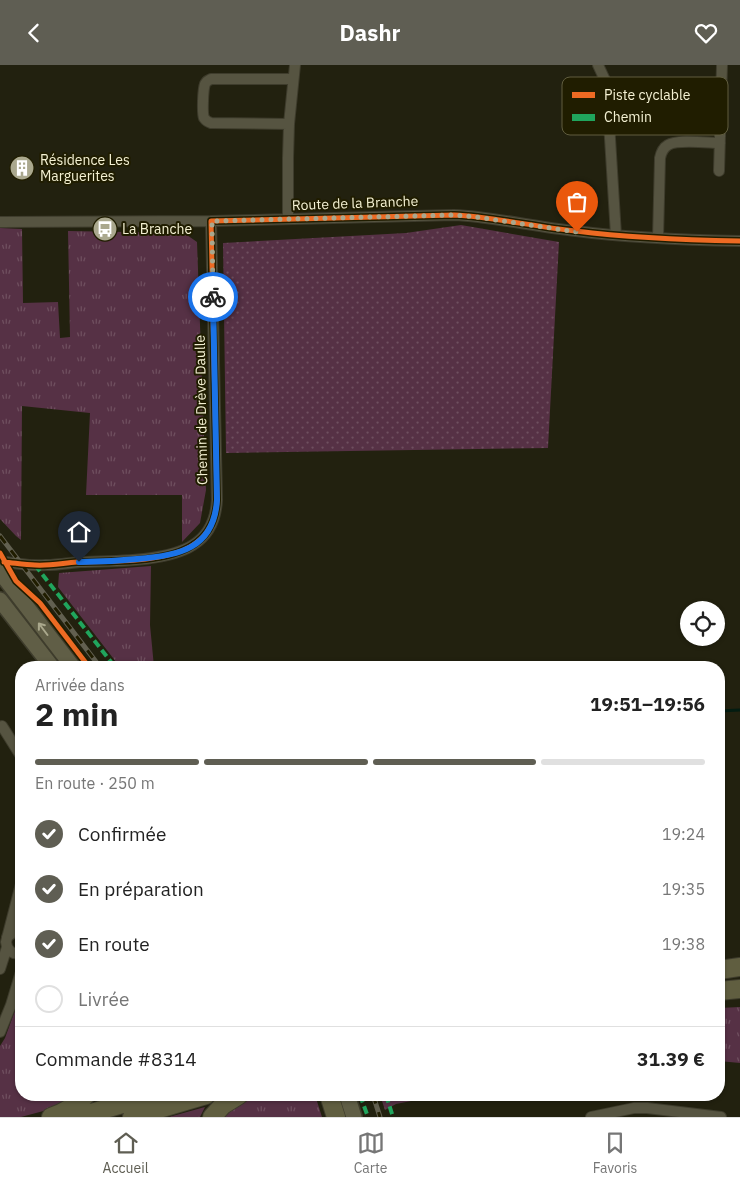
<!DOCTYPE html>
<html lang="fr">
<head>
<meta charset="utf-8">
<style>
  body { margin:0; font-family:"IBM Plex Sans",sans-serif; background:#f6f6f6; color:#222; height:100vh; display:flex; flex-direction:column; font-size:19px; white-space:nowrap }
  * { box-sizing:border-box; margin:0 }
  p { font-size:16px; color:#767676 }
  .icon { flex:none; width:28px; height:28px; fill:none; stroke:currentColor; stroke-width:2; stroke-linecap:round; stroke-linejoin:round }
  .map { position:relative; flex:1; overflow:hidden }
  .details { position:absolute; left:15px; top:596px; width:710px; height:440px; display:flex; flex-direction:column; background:#fff; border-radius:20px; box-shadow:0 1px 4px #0004 }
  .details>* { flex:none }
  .tools { position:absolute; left:680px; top:536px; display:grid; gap:10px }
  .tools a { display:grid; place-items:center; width:45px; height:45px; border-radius:50%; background:#fff; box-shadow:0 1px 4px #0004; font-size:25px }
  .pin { position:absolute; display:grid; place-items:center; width:42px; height:42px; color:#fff; margin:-51px -21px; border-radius:50% 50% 50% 0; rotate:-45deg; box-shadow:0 0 5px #0007 }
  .pin .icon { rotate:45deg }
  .courier { position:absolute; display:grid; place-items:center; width:50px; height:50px; margin:-25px; border:4px solid #1a73e8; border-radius:50%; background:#fff; color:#222; box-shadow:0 1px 6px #0007 }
  .headline em { font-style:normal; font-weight:700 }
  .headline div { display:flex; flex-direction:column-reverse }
  .headline { display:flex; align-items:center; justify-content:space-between; height:85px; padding:0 20px }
  h1 { font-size:32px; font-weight:700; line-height:38px }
  .bar { display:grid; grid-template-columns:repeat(4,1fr); gap:8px 5px; align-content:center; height:60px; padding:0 20px }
  .bar i { height:6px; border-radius:4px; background:#e0e0e0 }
  .bar .active { background:#5f5e53 }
  .bar p { grid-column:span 4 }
  .line { display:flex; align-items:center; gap:12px; padding:0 20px; border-top:1px solid #e0e0e0 }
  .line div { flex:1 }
  ol { padding:0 20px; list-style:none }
  li { display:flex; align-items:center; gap:15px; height:55px }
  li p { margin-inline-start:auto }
  li .icon { padding:5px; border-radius:50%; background:#5f5e53; color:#fff; stroke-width:4 }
  li:last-child { color:#767676 }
  li i { width:28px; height:28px; border:2px solid #e0e0e0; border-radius:50% }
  header { display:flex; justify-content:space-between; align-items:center; height:65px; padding:0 20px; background:#5f5e53; color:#fff; font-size:22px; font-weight:700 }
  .dock { display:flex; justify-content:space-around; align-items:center; height:70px; border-top:1px solid #e0e0e0; background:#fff; font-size:14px; color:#767676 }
  .dock a { display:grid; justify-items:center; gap:2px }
  .dock .active { color:#5f5e53 }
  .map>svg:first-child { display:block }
</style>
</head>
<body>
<header><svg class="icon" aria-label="back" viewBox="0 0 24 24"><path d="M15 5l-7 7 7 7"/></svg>Dashr<svg class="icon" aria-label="heart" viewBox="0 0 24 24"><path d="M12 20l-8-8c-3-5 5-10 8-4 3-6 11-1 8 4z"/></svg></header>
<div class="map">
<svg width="740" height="1052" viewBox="0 0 740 1052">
  <defs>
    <pattern id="grass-tufts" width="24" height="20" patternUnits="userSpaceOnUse" patternTransform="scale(1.25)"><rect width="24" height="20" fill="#563145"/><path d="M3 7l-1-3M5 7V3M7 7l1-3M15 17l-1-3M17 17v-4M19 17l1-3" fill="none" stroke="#6f4f5f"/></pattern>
    <pattern id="forest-firs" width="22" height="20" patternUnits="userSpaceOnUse" patternTransform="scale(1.25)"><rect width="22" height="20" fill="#563145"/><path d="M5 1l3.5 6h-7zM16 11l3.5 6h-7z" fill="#6f4f5f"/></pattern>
    <pattern id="garden-dots" width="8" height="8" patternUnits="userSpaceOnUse" patternTransform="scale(1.25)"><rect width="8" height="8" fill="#563145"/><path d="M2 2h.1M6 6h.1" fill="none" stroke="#6f4f5f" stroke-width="1.8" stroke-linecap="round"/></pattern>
  </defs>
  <rect width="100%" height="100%" fill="#22210f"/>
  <!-- grass -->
  <path fill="url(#grass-tufts)" d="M0 163 22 164 23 238 58 237 60 273 70 272 68 166 184 168 197 177 206 425 200 458 182 477V430H86L90 348 22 341 21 475 16 471 0 454Z
    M151 501 150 560 154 602H120L58 522 59 508Z
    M21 929V1030H103L21 1052H0V981L5 973Z
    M740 942V998L719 996V943Z
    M272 1030H315L322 1052H221C235 1037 252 1034 272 1030Z
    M380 1030H441L396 1039 385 1045Z"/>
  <!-- forest -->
  <path fill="url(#forest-firs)" d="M205 1042 200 1052H169Z"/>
  <!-- garden -->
  <path fill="url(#garden-dots)" d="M461 160 559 177 548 383 226 388 223 178 406 168Z"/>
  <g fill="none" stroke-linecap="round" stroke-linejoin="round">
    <!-- stream -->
    <path stroke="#031c11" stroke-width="3" d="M719 646 740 645"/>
    <defs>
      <path id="minor" d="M598 0 605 15 607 25 616 170
        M289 59 211 58C208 57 206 56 204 53 202 48 203 24 205 19 207 15 208 16 211 14H293
        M719 106 722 0
        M288 154V93L289 59 295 0
        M0 157 211 156 454 150C495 152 535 162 576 166 630 173 685 175 740 176
        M658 173 660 93C661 88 663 83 668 80 677 74 709 78 720 78
        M0 496C15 499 31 501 46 500 57 500 69 498 80 497 112 496 167 497 193 480 209 470 216 454 217 435L211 156
        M2 661 21 691
        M21 819 6 877C7 886 13 890 21 888
        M7 872 14 867H21
        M0 904 7 882
        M0 967 11 940 21 907
        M591 1052 634 1043H647L721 1052"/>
      <path id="secondary" d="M0 507 73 602
        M0 535 52 602
        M347 1030 354 1052"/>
      <path id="trunk" d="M719 905 740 902
        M719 926 740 924
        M329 1030 336 1052
        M51 1052C65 1047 76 1041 86 1030
        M78 1052 153 1030
        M132 1052 206 1030
        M212 1052 223 1040 239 1030"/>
    </defs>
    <!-- minor casing -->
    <use href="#minor" stroke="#3e3c2c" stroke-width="12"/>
    <!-- secondary casing -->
    <use href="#secondary" stroke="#3e3c2c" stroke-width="18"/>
    <!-- trunk casing -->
    <use href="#trunk" stroke="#3e3c2c" stroke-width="20"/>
    <!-- minor -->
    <use href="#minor" stroke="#565441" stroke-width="10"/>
    <!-- secondary -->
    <use href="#secondary" stroke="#605e46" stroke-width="15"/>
    <!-- trunk -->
    <use href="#trunk" stroke="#605e40" stroke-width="18"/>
    <defs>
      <path id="rail" d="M0 471 100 602
        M373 1030 380 1052"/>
    </defs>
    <!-- rail casing -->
    <use href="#rail" stroke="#626050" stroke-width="5"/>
    <!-- rail -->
    <use href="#rail" stroke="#201d00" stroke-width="3" stroke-dasharray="9" stroke-linecap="butt"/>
    <!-- quiet -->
    <path stroke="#20a55d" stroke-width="4" stroke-dasharray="8 4" stroke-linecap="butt" d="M35 500 115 602
      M360 1030 368 1052
      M386 1030 393 1052"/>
    <defs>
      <path id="cycleway" d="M0 488 16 516 40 538 89 602
        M4 497C15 498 25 500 35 500 49 501 63 498 77 497 109 496 166 498 193 480 209 470 216 454 217 435L211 156 454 150C495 152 535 162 576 166 630 173 685 175 740 176"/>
    </defs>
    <!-- cycleway casing -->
    <use href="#cycleway" stroke="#201d00" stroke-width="8"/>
    <!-- cycleway -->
    <use href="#cycleway" stroke="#ed6a23" stroke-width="5"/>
  </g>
  <!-- one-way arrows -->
  <defs><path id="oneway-shaft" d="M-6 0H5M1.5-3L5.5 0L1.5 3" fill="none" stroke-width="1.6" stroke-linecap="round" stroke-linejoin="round" transform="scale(1.25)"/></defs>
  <use stroke="#aaa88c" href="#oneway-shaft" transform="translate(43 564) rotate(-127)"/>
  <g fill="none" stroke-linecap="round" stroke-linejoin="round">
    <!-- done -->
    <path stroke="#aaa88e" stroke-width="5" stroke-dasharray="0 9" d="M213 232 212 156 454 150 476 152 577 167"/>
    <!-- route -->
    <path stroke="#1a73e8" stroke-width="6" d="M79 497C99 497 118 496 137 494 178 491 214 484 217 435L213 232"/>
  </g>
  <!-- icons -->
  <defs>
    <symbol id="building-disc" viewBox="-11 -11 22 22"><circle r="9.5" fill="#aaa88e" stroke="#201d00"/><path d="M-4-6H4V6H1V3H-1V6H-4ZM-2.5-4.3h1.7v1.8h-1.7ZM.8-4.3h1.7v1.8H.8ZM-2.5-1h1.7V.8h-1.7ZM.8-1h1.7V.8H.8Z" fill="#fff"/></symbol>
    <symbol id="bus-disc" viewBox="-11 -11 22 22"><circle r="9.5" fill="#aaa88e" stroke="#201d00"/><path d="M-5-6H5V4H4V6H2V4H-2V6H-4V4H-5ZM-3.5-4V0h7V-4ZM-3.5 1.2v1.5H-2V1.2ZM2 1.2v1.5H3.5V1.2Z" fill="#fff"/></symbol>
  </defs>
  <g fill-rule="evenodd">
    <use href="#building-disc" x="8" y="89" width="28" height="28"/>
    <use href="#bus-disc" x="91" y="150" width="28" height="28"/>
  </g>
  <g text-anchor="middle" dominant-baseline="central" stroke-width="4" stroke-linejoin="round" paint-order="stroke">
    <!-- poi labels -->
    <g font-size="14" fill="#f4f1d3" stroke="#201d00" text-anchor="start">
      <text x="40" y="95">Résidence Les<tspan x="40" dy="16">Marguerites</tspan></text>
      <text x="122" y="164">La Branche</text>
    </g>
    <!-- street labels -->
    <g font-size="14" fill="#f4f1d3" stroke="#201d00">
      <text transform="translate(355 138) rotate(-2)">Route de la Branche</text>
      <text transform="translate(201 345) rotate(-91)">Chemin de Drève Daulle</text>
    </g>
  </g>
  <!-- legend -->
  <rect x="562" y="12" width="166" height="58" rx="8" fill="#201d00" stroke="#605d3f" stroke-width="1"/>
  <rect x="572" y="27" width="23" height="6" fill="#ed6a23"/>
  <rect x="572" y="49" width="23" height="7" fill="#20a55d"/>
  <g font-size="14" fill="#f4f1d3">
    <text x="604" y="35">Piste cyclable</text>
    <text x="604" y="57">Chemin</text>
  </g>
</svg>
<div class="tools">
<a><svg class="icon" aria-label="locate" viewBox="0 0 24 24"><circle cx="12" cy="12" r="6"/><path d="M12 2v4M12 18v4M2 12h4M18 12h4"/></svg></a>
</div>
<div class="pin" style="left:577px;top:167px;background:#ea580c"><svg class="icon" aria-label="bag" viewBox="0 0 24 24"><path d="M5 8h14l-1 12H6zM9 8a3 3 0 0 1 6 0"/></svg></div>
<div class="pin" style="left:79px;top:497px;background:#1f2937"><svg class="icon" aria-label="home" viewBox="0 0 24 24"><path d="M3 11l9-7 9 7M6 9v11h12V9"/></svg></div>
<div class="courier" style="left:213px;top:232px"><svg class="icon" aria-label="bike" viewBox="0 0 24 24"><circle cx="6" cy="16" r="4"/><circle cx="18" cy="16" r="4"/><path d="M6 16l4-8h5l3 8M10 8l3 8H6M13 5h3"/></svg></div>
<section class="details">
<div class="headline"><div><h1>2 min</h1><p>Arrivée dans</p></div><em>19:51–19:56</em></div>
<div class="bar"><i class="active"></i><i class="active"></i><i class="active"></i><i></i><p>En route · 250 m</p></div>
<ol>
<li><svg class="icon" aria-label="check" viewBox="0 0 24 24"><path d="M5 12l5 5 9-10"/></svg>Confirmée<p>19:24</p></li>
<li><svg class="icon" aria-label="check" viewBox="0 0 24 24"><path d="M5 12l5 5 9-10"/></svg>En préparation<p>19:35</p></li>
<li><svg class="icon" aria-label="check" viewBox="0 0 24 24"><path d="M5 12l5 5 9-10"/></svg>En route<p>19:38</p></li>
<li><i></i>Livrée</li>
</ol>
<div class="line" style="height:65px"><div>Commande #8314</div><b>31.39 €</b></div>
</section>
</div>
<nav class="dock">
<a class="active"><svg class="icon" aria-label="home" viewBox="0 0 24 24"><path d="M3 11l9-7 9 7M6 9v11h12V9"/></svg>Accueil</a>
<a><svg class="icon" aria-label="map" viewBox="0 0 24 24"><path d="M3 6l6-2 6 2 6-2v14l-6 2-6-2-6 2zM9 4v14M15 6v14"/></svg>Carte</a>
<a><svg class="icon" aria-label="saved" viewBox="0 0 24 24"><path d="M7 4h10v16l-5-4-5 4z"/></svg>Favoris</a>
</nav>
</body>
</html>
